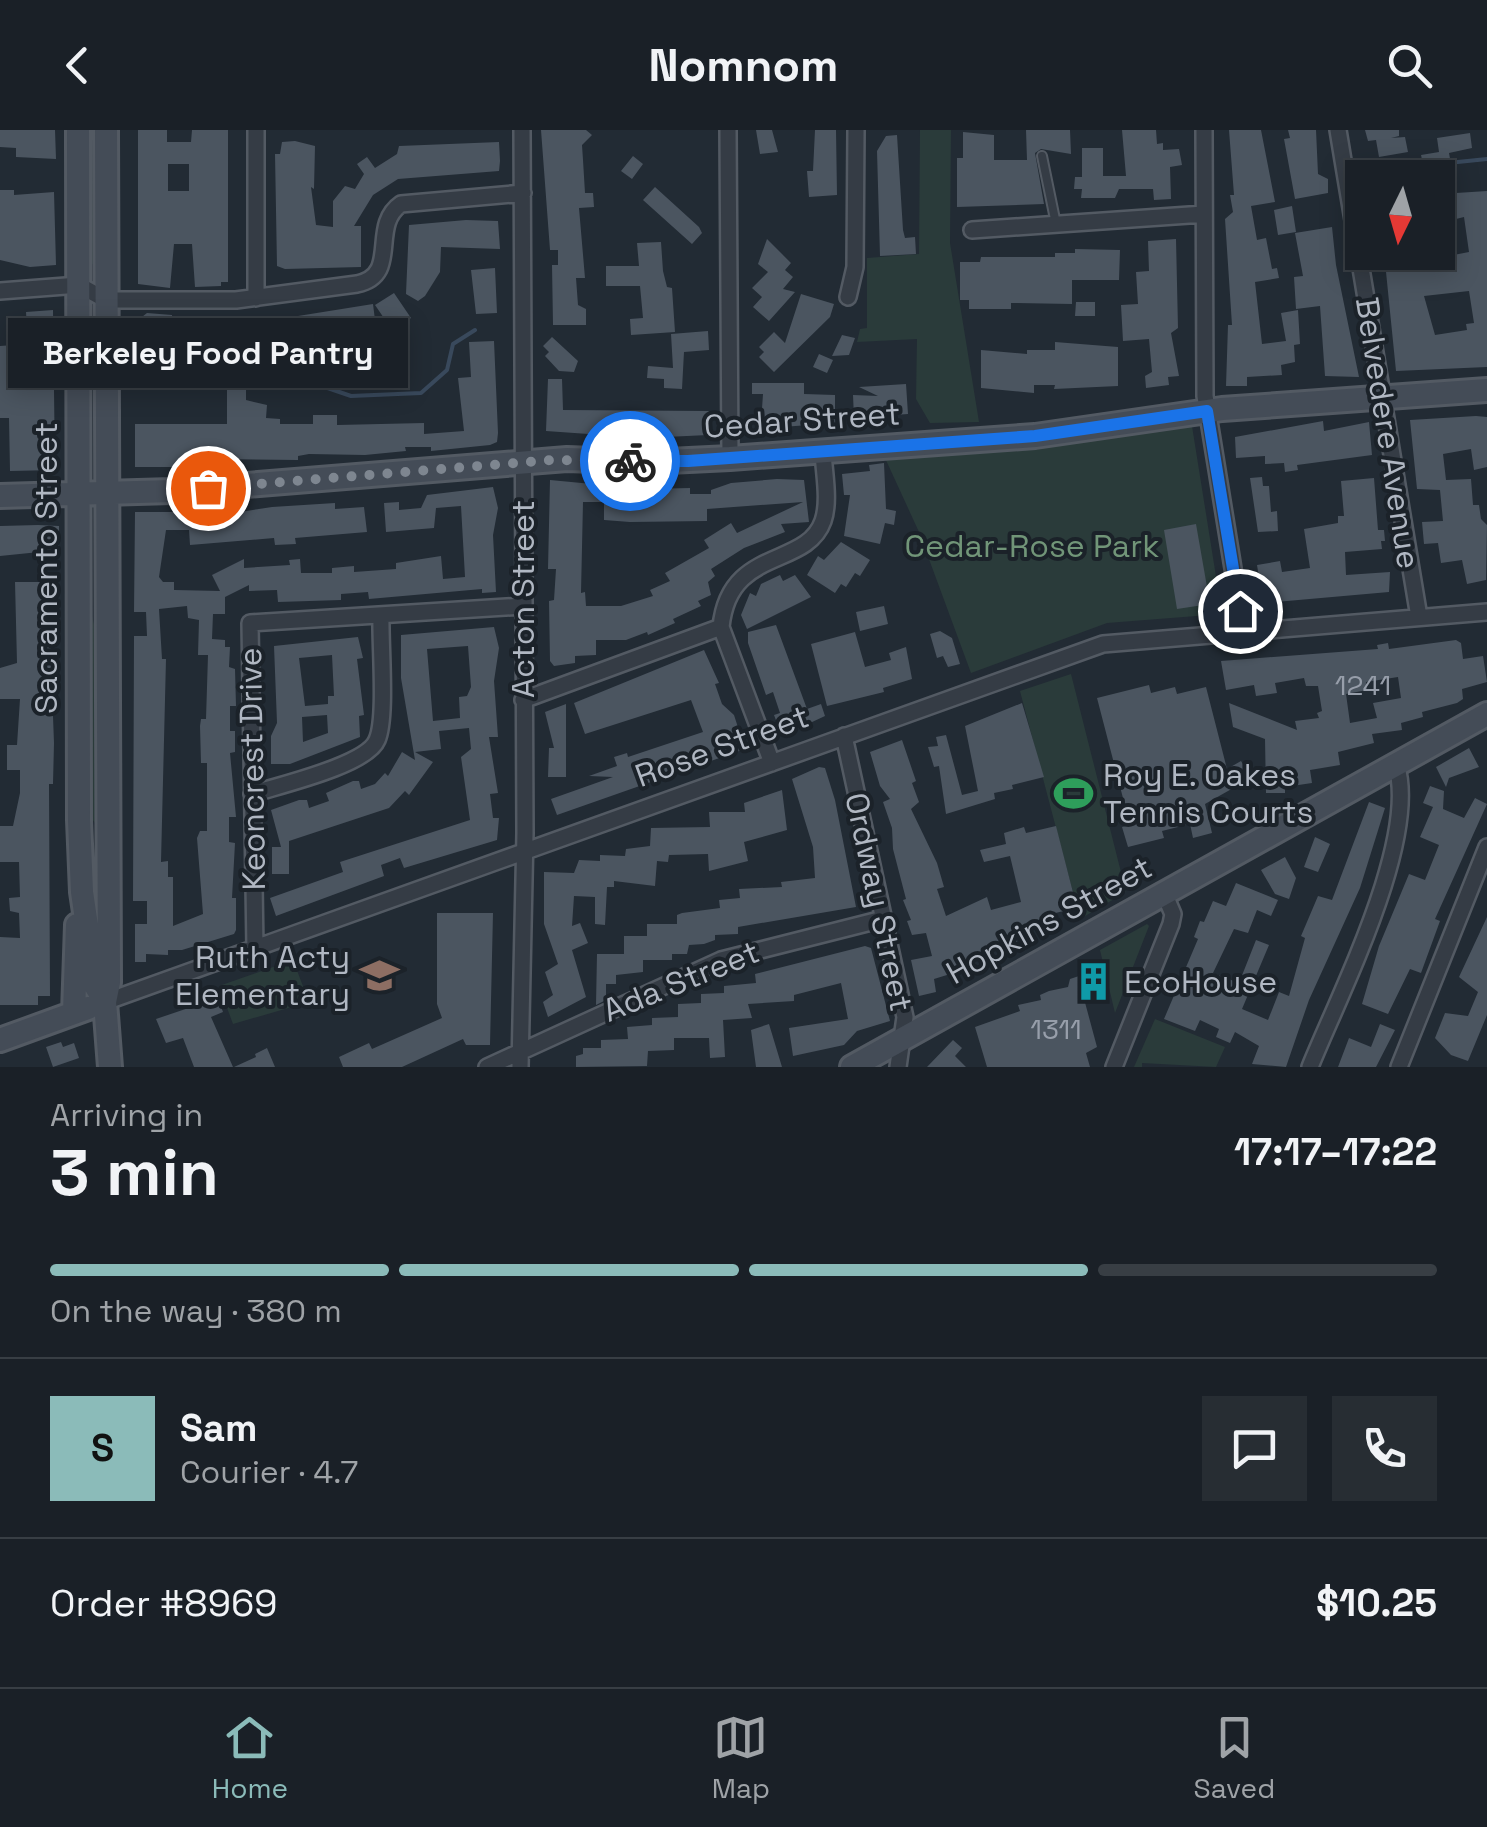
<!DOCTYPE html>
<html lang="en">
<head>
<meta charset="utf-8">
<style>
  body { margin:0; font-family:"Space Grotesk",sans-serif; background:#272d33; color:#f1f3f6; height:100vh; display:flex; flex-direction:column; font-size:38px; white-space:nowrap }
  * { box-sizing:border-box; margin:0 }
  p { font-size:32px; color:#9fa3a7 }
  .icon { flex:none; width:55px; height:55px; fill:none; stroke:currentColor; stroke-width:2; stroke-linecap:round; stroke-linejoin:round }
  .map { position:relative; height:937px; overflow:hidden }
  .sheet { display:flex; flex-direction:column; background:#1a2027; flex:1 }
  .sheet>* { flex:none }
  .needle { width:65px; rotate:185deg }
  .buttons { position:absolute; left:1345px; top:30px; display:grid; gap:20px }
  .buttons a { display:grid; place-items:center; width:110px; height:110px; border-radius:0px; background:#1a2027; box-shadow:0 5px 25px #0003,0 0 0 2px #383e44; font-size:50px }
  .pin { position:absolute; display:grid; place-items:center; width:85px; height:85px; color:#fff; margin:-42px; border:5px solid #fff; border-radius:50%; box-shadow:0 2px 10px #0007 }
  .courier { position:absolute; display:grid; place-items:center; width:100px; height:100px; margin:-50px; border:8px solid #1a73e8; border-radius:50%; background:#fff; color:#222; box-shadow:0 2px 12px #0007 }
  .bubble { position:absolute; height:70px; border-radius:0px; background:#1a2027; box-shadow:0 5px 25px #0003,0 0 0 2px #383e44; font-size:32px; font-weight:800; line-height:70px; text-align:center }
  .head em { font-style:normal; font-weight:800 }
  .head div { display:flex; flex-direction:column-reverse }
  .head { display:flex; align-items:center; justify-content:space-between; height:170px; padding:0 50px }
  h1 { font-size:65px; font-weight:800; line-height:75px }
  .bar { display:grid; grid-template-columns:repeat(4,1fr); gap:15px 10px; align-content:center; height:120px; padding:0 50px }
  .bar i { height:12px; border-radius:8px; background:#383e44 }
  .bar .selected { background:#8bbbb9 }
  .bar p { grid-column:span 4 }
  .line { display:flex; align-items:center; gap:25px; padding:0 50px; border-top:2px solid #383e44 }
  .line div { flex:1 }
  .round { display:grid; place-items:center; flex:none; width:105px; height:105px; border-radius:0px; background:#272d33 }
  header { display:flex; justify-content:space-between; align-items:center; height:130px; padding:0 50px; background:#1a2027; font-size:45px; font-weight:800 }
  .tab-bar { display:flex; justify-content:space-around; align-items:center; height:140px; border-top:2px solid #383e44; background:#1a2027; font-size:28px; color:#9fa3a7 }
  .tab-bar a { display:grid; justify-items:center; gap:5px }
  .tab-bar .selected { color:#8bbbb9 }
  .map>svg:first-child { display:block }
</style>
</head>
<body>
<header><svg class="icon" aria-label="back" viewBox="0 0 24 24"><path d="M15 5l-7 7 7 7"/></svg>Nomnom<svg class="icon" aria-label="search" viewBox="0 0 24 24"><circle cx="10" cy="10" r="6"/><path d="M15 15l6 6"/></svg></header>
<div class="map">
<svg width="1487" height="937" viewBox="0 0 1487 937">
  <rect width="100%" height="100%" fill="#222b34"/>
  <!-- green -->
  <path fill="#2a3b3a" d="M87 0H100L97 134H88Z
    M920 0H951L950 113 979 292 930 293 916 269 917 209 857 212 860 199 867 198V128L919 124Z
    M1192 296 1222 484 1107 493 971 543 919 402 885 328 1061 314Z
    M88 387H92V486L99 515 98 690 95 693 89 685Z
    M1071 544 1126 762 1080 789 1020 561Z
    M1147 794 1149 796 1115 883 1100 820Z
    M293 830 309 872 233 894 219 856Z
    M1155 889 1225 917 1216 937 1142 933V937H1134Z"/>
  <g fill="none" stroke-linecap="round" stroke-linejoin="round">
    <!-- stream -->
    <path stroke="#39495c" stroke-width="4" d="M1448 33 1487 29
      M233 243 278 241 351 266 421 263 447 240 453 214 475 200"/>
  </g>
  <!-- building -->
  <path fill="#4b5560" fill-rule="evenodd" d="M0 0H55L56 29 16 27V18L0 17Z
    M138 0H167V12H191L192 0H228V152H221V156L195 157 192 114H174L170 158 138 154ZM168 34H189V61H168Z
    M541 0H586L592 5 582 15 583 30 585 63H593L594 77 579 78 585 148H576L578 175 586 179V195H553L552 135H558V120H550Z
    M756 0H772L778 22 760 24Z
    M815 0H836L837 65 809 67 807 41H813Z
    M1026 0H1070L1071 24 1041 19 1035 23 1044 74 957 77V28H963V2L994 5V30H1027Z
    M1122 0H1156L1157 14 1163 13V20L1179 19 1182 35 1170 37 1171 69 1154 70 1153 59H1119L1115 68H1081L1082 59H1074L1075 47H1082V18H1103V46H1126Z
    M1229 0H1261L1275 72 1251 76 1257 110 1266 108 1272 139 1277 138 1279 148 1255 152 1262 214 1286 211 1281 183 1298 180 1300 214 1294 215 1295 232 1281 235 1282 245 1247 247V256H1226L1228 195H1232L1225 89 1233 82 1230 65H1234Z
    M1288 0H1316L1318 44 1328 49V63L1295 69 1284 9 1290 8Z
    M1365 0H1399V6L1391 8 1405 7 1408 22 1379 27 1376 10 1368 11Z
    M1470 3 1472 18 1449 23 1456 63 1487 61V237L1396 241 1384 122H1437L1438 128 1469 122 1464 87 1456 89 1453 71 1443 72 1438 48H1431L1430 38 1424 39 1421 25 1439 22 1437 8ZM1469 161 1474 193 1466 194 1467 200 1435 205 1424 166Z
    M897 5 903 100 905 108 915 107 916 124 880 126 877 21 886 6Z
    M295 11 315 16 314 59 311 57 316 95 333 97V71L345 56 355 59 364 44 357 34 367 27 375 38 397 24 399 16 499 12 500 31 499 41 398 49 373 65 354 96H361V137L285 139 277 136 275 24H280L282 12Z
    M633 26 643 34 632 49 621 41Z
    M1389 33 1392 48H1369L1368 37Z
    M655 57 699 97 702 103 692 114 643 70Z
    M0 60H14V65L54 62 56 135 30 137 0 130Z
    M1292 76 1296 102 1278 105 1274 80Z
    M466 90 498 91 500 119 441 117 440 142 425 166 418 171 406 164 409 95Z
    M1332 97 1336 135 1359 247 1325 246 1320 176 1296 179 1294 147 1303 146 1295 103Z
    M767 109 791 133 785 140 793 147 783 159 795 162 769 191 753 177 762 167 752 158 768 142 758 134Z
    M1176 109 1178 198 1171 203 1179 246 1168 247 1169 255 1146 258 1145 246 1152 242 1149 209 1123 211 1121 175 1138 174 1136 142 1149 141 1148 111Z
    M661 112 663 141 667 157 672 158 675 202 631 205 630 189 643 188 640 156H606V136H639L637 113Z
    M1075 119 1120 120 1119 150H1072V174L1011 173V179H969V170H960V132H980L981 127H1055V123H1075Z
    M495 138 497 183 476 184 471 140Z
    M394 163 411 188 392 200 375 175Z
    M801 164 834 174 830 187 774 242 759 227 764 222 759 217 774 202 785 213Z
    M1076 172H1095V186H1075Z
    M373 174 377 206 337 210 338 216 325 218 324 210 259 218H209L206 232H172L168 248 140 247 138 190 147 183 172 185V205H193V194L200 189 273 190Z
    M53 180 55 340 10 341 9 288H0V216L28 214 26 182Z
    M708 201 709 220 684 222 682 259 664 258V249L647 248 648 236 673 238 671 204Z
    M842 205 855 208 849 225 832 226Z
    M552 207 578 231 574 242 559 241 545 226 549 222 543 216Z
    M494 211 498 303 497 312 490 315 431 321V317H405L406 321 365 325 309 324 298 326V330L213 329V337H135V294H227V259H246V270L267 275 266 288 280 289V294H313V285H337V295L424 293V304L464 301 458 248 471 247 469 212Z
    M1055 212 1118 217V256L1054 259 1055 255H1034V263L981 258V220L1027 224V220H1055Z
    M819 224 833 230 827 243 813 237Z
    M387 231 388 243 371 245 370 233Z
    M548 249H562L563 280 709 281 708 305 645 308 546 301Z
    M752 253H804V264L835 265V293L769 298V293H761L763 264H752Z
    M906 254 908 284 854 288 853 265 878 266 859 257Z
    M1476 286 1487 287V337L1474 340 1471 319 1443 324 1446 350 1471 349 1473 375H1479L1481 389 1487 395 1486 450 1467 454 1462 430 1441 433 1438 413 1424 414 1422 392 1443 391 1440 360 1417 359 1410 290Z
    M1323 291 1324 301 1369 292 1372 325 1297 335 1298 340 1285 342 1284 333 1265 334V326L1236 328 1235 307Z
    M884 333 886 379 896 381 894 395 885 393 880 414 844 406 850 365H844L842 344 870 341 869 335Z
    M1262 347 1263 356H1269L1271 382 1277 381 1278 401 1258 402 1250 348Z
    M1374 348 1378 400H1384L1385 411H1381L1382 419 1345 422 1346 445 1390 442 1389 462 1263 473 1257 435 1280 431 1282 442 1310 438 1304 399 1338 393V386H1344L1341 351Z
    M777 349 804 350 809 392 781 394 785 402 744 418 711 439 715 446 708 452 711 465 698 471 701 476 673 489 675 493 648 505 647 502 626 510H596V525L575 526V533L554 536 550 531 549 471 554 470 556 439H548L550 350 645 359 690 358V364H711V360L731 353ZM583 372H604V390L630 392 707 391V379L803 372 737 403 731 393 704 410 709 418 665 443 670 451 650 460 653 466 621 476H586L585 462 581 463Z
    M493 357 498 378 493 405 496 462 482 463V459L369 469 368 462 341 464V470L278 472 277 460 249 461V455L225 467V484H213L212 509 225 510V517H230L229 537 235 539 236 576H230V601H235V622L230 623 236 687H229V712L235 713 232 768H236V800L234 804 182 820H168V825L146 824V832H135V794H147V771H133L134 506H147L146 482H134L135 382H195V389L272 377 335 373V379L364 377 367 402 295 408 296 414 275 415 274 408 190 415 189 400H166L159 447 163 452H174V460L220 461 212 445 244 429V438L290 435 289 430 300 429 301 443H332V438L354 436V442L396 439V433L441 426 443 449 465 447 461 376 436 378 434 398 386 402 384 373 399 372V380L421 378 427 365ZM187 476 188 488 199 490 198 525H208L206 589H201L200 596 201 633H207V701H200L197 708 203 784 173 796V747H168V731L161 732 166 529H162L159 479Z
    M1196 394 1210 474 1177 479 1164 400Z
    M38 395 59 396V420L0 426V396Z
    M841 412 870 430 860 446 855 443 846 457 841 454 835 463 807 445 818 426 824 430Z
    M780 445 783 451 795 445 811 467 747 499 741 485 750 463 756 466 761 454Z
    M15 452H48L54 613 53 654H49L50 866H38V875H0V807L20 808 19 783 10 781 9 768 20 767 19 732H0V696H13L20 663V640H7V615H17L20 569H0V538L17 533Z
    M884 476 888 494 860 501 856 482Z
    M776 495 807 579 821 574 825 586 782 606 774 585 780 583 773 562 766 565 748 513V502Z
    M494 497 499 518 494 551 498 607H489L498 663 490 664 493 688H499L497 710 404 738 400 728 381 735 384 746 276 786 270 768 343 742 340 732 470 690 461 627 471 619 469 598 439 601 441 619 415 622 433 632 409 665 405 661 389 678 289 711V744H272V717H281L271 680 299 670H307L309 678 329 671 326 663 353 651H359L361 659 375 654 385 643 388 646 402 622 415 630 401 548V505ZM468 516 471 557 467 566 459 567 460 588 433 591 427 519Z
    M940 501 952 508 960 534 948 537 943 526 937 528 930 504Z
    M855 502 865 537 891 530 889 523 906 517 912 549 883 558 884 562 827 576 811 514Z
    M358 507 363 528 357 529 364 585 359 586 360 607 290 634H271V606L277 593 274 516ZM332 525 334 566H328V574L305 576 299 528ZM327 585 328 603 303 612 302 587Z
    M1456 510 1461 513 1463 529 1483 526 1487 552 1462 559 1463 569 1457 573 1422 582 1423 587 1401 593 1402 600 1372 604 1374 613 1338 622 1340 635 1310 640 1312 653 1285 657V663H1266L1265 609 1233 597 1229 573 1297 600 1295 591 1319 588 1317 583 1322 581 1318 556H1306L1304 548 1275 553 1277 563 1256 566 1254 555 1226 560 1221 531 1378 519 1377 515 1388 513 1389 519ZM1398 547 1401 568 1373 573 1377 588 1350 593 1346 564 1367 560 1366 552Z
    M704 520 719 553 715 554 722 574 734 585 745 619 557 685 551 669 613 647 589 646 617 636 614 627 627 623 628 627 703 602 691 570 585 604 574 573Z
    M1149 555 1151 563 1175 557 1177 564 1206 557 1227 639 1241 631 1251 648 1205 674 1212 703 1193 708 1190 694 1162 701 1164 708 1128 717 1122 697 1130 695 1097 568Z
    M1022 573 1044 647 1012 655 1013 659 994 663 995 669 946 684 939 636 934 637 928 617 938 616 936 607 946 605 962 665 978 661 965 596Z
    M566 574V647H548L549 618H554L545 582Z
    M902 610 916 651 912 653 919 672 911 679 937 733 944 757 937 759 946 786 987 767 991 780 1021 772 1010 726 984 732 980 720 1006 714 1004 703 1024 697 1026 703 1056 696 1077 778 1051 784 1053 792 1013 800 1017 813 989 820 991 827 975 831 976 836 934 849 936 862 919 866 911 830 932 826 926 803 912 805 907 791 911 790 903 770 906 769 893 719 892 698 883 672 890 669 880 656 870 622Z
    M1469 618 1479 637 1449 648 1446 657 1436 637Z
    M819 637 825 638 835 670 856 777 738 797V804L715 805V810L704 814 689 815 687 824H672V830H643V842L616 845V854H606V870L596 875 597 824H624V806H647V794H677V785L682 783 720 778 719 770 740 768 739 759 782 757 781 752 815 748 813 717 792 649Z
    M1430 656 1444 661 1443 679 1464 688 1475 668 1487 674 1435 789 1440 791 1421 843 1410 839 1388 884 1362 874 1379 816 1409 744 1425 750 1439 715 1420 707 1433 677 1423 673Z
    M782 660 787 700 744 712 748 731 709 741 708 724 669 725 668 732 657 731 655 756 614 751V757H607L605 795 595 794V767L574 766 572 796 580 793 588 813 572 820 586 867 548 887 543 872 553 865 545 842 558 834 544 794V742L574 743 579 730 600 731V725L625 726 626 719 650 716 651 698 710 697 709 682H745L744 673Z
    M1369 672 1385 678 1360 758 1309 870 1286 937 1252 934 1259 916 1235 902 1230 913 1216 907 1219 899 1200 890 1195 901 1164 889 1198 809 1194 807 1200 791 1204 792 1213 771 1226 776 1236 753 1278 770 1271 786 1257 780 1248 803 1234 799 1213 843 1239 853 1256 810 1269 815 1242 879 1268 890 1279 862 1289 866 1305 808 1301 806 1318 766 1332 770Z
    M1315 707 1330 714 1318 742 1304 737Z
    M1285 727 1296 748 1289 769 1275 764 1261 740Z
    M437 783H493L490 915H466L463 909 402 937H343L339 927 369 913 372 919 442 888 437 874Z
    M1487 787V885L1468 931 1451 925 1435 908 1445 883 1468 886 1478 862 1459 847Z
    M865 816 871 818 890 891 857 901 844 915 793 926 789 898 848 889 841 853 794 865V871L748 874 752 888 723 890 725 927 710 928 709 908H674V920L648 921 647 936 576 937V926L583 924V918H601V910L628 909 627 897 652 895V888L678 887V874L701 873V864L724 863V856L756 853 755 844Z
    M1100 839 1105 859 1083 865 1097 917 1086 923 1090 937H987L975 897 1020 881 1018 875 1041 870 1040 865 1049 861 1068 857 1070 849Z
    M218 868 223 882 211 887 233 937H194L183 908 166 913 156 889Z
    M769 894 782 937H756L751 900Z
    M1380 894 1395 900 1376 937H1338L1349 908 1371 917Z
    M953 910 962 918 955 926 966 937H927Z
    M61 912 63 917 74 913 79 928 53 937 46 917Z
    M267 918 275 937H234L256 927 255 924Z"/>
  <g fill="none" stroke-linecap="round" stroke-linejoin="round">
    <defs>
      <path id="lane" d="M1042 26 1056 94"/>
      <path id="street" d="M256 0V168
        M728 0 730 328
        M1204 0 1205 266 1243 500
        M1338 0 1419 487
        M972 100 1204 84
        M0 161 79 155 106 170H236L357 154C401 145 369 96 401 74L523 63
        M848 167 855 137 856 0
        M523 570 721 497
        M844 606 905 887 898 937
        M772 633 721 497C729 416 806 439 823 391 830 371 824 343 823 322
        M252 664C280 655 367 635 377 610 387 588 380 513 381 486
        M255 819 250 493 523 476
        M105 872 1103 514 1487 482
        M487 937 721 830 883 789
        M520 937 525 703 522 0
        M1114 937 1171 794 1173 784 1164 763
        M1310 937C1339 865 1420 708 1396 634
        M1399 937 1487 717"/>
      <path id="secondary" d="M78 0 79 690 82 762 96 857 101 865
        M106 0 109 852 105 872 110 937
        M0 366 172 361 567 329 648 332 730 328 1035 306 1222 279 1487 260
        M74 883 77 795
        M0 910 88 878
        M852 937 1487 584"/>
    </defs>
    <!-- lane casing -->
    <use href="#lane" stroke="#535a63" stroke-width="12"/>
    <!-- street casing -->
    <use href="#street" stroke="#535a63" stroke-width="20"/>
    <!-- secondary casing -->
    <use href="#secondary" stroke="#535a63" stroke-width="28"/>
    <!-- lane -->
    <use href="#lane" stroke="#353c45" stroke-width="8"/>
    <!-- street -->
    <use href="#street" stroke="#353c45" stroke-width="15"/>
    <!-- secondary -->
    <use href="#secondary" stroke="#444c57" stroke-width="22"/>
  </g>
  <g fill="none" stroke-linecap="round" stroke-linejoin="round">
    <!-- done -->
    <path stroke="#7e8690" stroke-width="10" stroke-dasharray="0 18" d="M208 358 553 330 630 331"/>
    <!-- route -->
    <path stroke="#1a73e8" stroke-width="12" d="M630 331H688L1035 306 1207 281 1240 481"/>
  </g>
  <!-- icons -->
  <defs>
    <symbol id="stadium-bare" viewBox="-9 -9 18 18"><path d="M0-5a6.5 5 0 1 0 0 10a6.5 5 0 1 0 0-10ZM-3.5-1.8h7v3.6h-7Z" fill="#2e9e5b" stroke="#1b2229" stroke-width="2.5" paint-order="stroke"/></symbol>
    <symbol id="school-bare" viewBox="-9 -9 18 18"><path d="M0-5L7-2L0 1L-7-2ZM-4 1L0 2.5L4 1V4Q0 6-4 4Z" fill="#8d6e63" stroke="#1b2229" stroke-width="2.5" paint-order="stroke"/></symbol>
    <symbol id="building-bare" viewBox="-9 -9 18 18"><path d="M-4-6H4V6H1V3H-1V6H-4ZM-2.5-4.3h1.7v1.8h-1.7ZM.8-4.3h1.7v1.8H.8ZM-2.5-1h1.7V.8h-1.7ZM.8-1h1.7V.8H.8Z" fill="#0f9aa8" stroke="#1b2229" stroke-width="2.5" paint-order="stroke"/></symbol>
  </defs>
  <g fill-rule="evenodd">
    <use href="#stadium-bare" x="1046" y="636" width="55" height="55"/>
    <use href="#school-bare" x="352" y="818" width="55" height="55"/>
    <use href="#building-bare" x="1066" y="824" width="55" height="55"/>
  </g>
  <g text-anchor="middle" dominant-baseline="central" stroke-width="8" stroke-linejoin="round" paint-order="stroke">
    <!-- number labels -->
    <g font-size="28" fill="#979eaa">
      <text x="1363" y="555">1241</text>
      <text x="1056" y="899">1311</text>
    </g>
    <!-- street labels -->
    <g font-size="32" fill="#b0b7c2" stroke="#1b2229">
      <text transform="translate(802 290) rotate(-4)">Cedar Street</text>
      <text transform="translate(1388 303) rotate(81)">Belvedere Avenue</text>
      <text transform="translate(46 438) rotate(-90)">Sacramento Street</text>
      <text transform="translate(523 469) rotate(-90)">Acton Street</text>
      <text transform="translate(722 616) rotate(-20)">Rose Street</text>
      <text transform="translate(252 639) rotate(-91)">Keoncrest Drive</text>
      <text transform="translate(879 772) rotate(78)">Ordway Street</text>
      <text transform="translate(1049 790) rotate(-29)">Hopkins Street</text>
      <text transform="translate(681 851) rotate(-22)">Ada Street</text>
    </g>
    <!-- park labels -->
    <g font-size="32" fill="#719578" stroke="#1b2229">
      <text x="1032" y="416">Cedar-Rose Park</text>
    </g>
    <!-- poi labels -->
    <g font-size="32" fill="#b0b7c2" stroke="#1b2229" text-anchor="start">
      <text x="1103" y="645">Roy E. Oakes<tspan x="1103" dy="37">Tennis Courts</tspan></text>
      <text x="350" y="827" text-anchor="end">Ruth Acty<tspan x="350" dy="37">Elementary</tspan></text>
      <text x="1124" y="852">EcoHouse</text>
    </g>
  </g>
</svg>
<div class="buttons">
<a><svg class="needle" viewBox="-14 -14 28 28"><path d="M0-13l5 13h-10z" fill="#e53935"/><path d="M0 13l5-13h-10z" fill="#9fa3a7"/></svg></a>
</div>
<div class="pin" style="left:208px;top:358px;background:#ea580c"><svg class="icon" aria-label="bag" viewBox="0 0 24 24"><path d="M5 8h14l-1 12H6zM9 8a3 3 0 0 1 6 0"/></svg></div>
<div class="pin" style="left:1240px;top:481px;background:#1f2937"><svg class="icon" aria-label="home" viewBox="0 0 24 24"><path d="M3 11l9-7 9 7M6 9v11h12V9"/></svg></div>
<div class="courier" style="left:630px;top:331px"><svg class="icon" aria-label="bike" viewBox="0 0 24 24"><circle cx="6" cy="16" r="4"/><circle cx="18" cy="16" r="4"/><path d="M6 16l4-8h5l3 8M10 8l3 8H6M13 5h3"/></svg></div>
<div class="bubble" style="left:8px;top:188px;width:400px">Berkeley Food Pantry</div>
</div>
<section class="sheet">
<div class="head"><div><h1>3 min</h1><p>Arriving in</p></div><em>17:17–17:22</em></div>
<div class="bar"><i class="selected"></i><i class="selected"></i><i class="selected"></i><i></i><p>On the way · 380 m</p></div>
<div class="line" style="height:180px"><b class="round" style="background:#8bbbb9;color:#111">S</b><div><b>Sam</b><p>Courier · 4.7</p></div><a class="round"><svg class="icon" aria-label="chat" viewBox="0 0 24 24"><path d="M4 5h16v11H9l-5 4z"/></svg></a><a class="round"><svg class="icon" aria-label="phone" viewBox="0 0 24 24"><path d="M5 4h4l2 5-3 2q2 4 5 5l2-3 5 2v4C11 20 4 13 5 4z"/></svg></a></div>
<div class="line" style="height:130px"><div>Order #8969</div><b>$10.25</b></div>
</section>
<nav class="tab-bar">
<a class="selected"><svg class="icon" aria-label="home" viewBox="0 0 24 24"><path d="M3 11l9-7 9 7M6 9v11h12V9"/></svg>Home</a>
<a><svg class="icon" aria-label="map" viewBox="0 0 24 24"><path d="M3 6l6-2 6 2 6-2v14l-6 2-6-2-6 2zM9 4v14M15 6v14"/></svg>Map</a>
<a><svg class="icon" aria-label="saved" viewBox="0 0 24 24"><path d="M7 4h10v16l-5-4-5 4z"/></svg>Saved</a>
</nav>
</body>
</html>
